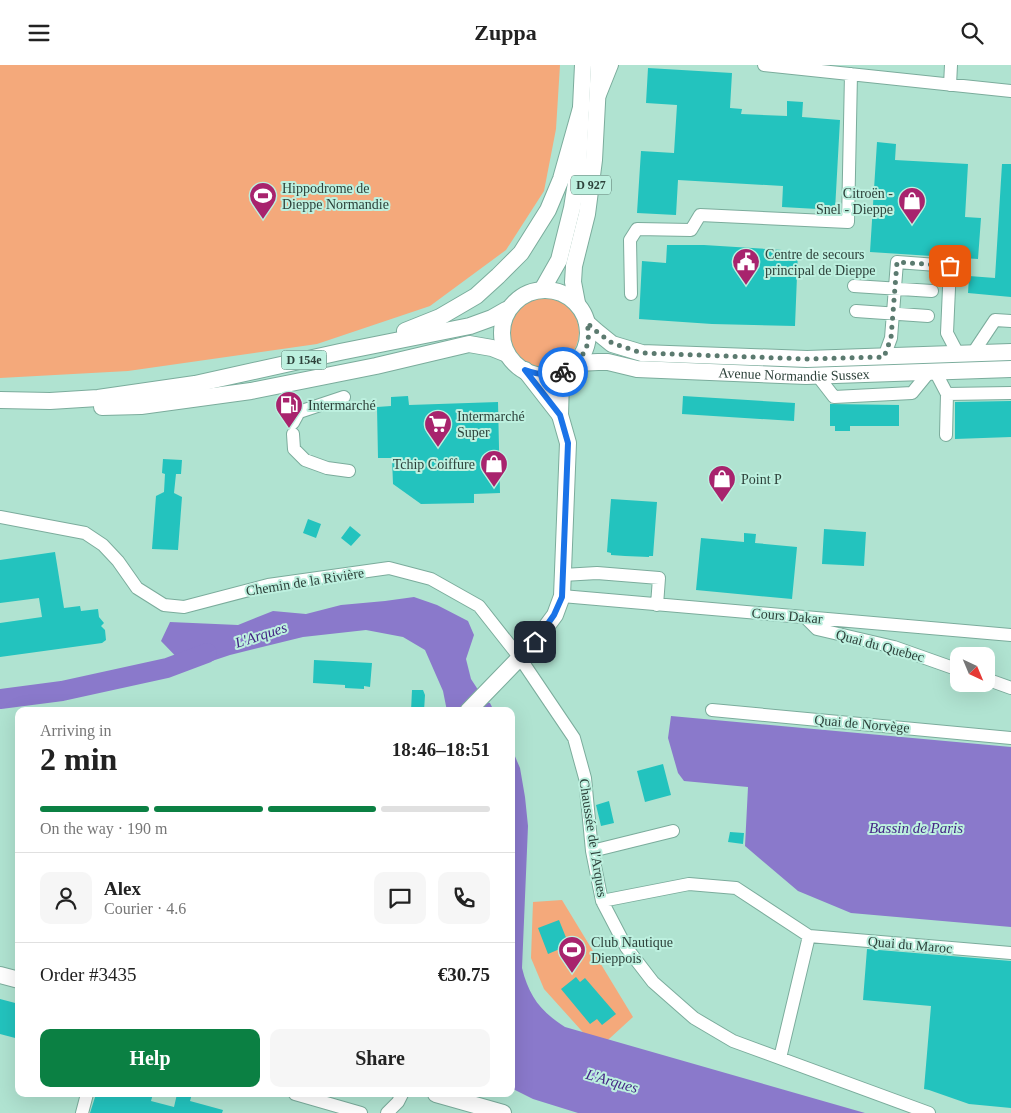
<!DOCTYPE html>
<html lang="en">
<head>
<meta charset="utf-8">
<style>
  body { margin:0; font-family:"Times New Roman",serif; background:#f6f6f6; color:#222; height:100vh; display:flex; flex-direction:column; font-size:19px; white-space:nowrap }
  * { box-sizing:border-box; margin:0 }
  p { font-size:16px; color:#767676 }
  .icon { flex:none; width:28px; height:28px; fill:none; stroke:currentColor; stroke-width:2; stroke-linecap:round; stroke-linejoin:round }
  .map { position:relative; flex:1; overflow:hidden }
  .details { position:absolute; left:15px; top:642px; width:500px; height:390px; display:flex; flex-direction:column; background:#fff; border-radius:10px; box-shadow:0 5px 20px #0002 }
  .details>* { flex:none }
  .needle { width:32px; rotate:136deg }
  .tools { position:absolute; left:950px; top:582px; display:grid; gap:10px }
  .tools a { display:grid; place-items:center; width:45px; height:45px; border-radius:10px; background:#fff; box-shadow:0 5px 20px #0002; font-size:25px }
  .pin { position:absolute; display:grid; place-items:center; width:42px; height:42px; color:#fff; margin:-21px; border-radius:10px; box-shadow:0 2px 8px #0006 }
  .courier { position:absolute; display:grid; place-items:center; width:50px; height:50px; margin:-25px; border:4px solid #1a73e8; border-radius:50%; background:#fff; color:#222; box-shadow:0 1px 6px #0007 }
  .headline em { font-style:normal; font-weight:700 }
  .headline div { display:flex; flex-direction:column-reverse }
  .headline { display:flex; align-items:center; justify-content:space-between; height:85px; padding:0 25px }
  h1 { font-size:32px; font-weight:700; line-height:38px }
  .bar { display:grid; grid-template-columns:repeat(4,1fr); gap:8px 5px; align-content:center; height:60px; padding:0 25px }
  .bar i { height:6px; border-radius:4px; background:#e0e0e0 }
  .bar .on { background:#0b8043 }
  .bar p { grid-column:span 4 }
  .line { display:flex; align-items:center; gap:12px; padding:0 25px; border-top:1px solid #e0e0e0 }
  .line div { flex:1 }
  .round { display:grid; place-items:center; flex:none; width:52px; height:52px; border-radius:10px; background:#f6f6f6 }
  .action { display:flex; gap:10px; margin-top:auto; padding:10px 25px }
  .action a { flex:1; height:58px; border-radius:10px; background:#0b8043; color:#fff; font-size:20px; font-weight:700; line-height:58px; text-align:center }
  .action a+a { background:#f6f6f6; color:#222 }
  header { display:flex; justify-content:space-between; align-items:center; height:65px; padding:0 25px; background:#fff; font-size:22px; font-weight:700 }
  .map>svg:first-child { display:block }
</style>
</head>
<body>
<header><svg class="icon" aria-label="menu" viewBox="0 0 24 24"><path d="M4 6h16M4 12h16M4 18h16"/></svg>Zuppa<svg class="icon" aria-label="search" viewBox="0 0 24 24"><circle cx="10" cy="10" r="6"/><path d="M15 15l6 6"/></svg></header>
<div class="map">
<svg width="1011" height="1048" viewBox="0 0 1011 1048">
  <rect width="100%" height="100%" fill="#b0e3d1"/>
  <!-- green -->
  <path fill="#f4a97b" d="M0 0H560L556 64 544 126 506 185 430 241 317 279 128 306 0 313Z
    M509 267a35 35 0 1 1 70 0a35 35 0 1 1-70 0Z
    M562 835 633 952 598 984 544 924 531 893 533 837Z"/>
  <!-- water -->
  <path fill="#8a79cb" d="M414 532 437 540 468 556 474 570 466 594 471 614 486 637 490 638 494 646H447L443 626 425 585 403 572 366 565 303 572 230 590 188 604 161 576 170 557 238 560 273 546 306 549 341 540 385 536Z
    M671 651 1011 682V862L851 848 798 826 745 781 748 722 684 716 678 708 668 673Z
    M511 682 520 703 525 732 528 761 522 903C529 931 540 946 565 962L865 1048H578L533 1034 511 1023Z"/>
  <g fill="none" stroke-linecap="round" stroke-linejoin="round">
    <!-- river -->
    <path stroke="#8a79cb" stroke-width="20" d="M0 634 62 626 167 603 207 588"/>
  </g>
  <!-- building -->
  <path fill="#23c3be" d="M648 3 732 8 730 43 742 44 741 49 787 51V36L803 37 802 52 840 55 835 145 782 142 783 121 678 115 676 150 637 148 641 86 674 88 677 40 646 38Z
    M877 77 896 79 895 95 968 99 965 152 981 153 978 194 870 187Z
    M1002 99H1011V232L968 228 969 211 995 213Z
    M667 180H704L798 186 795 261 712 259 639 254 642 196 666 198Z
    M408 331 409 340 498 337 500 428 474 429V438L421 439 393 419 392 393H378L377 342 391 341V332Z
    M683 331 795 338 794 356 682 349Z
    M1011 336V372L955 374V337Z
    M830 339 899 340V361H850V366H835V361H830Z
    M163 394 182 395 181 409H176L174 428 182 432 178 485 152 484 156 431 164 427 165 409 162 408Z
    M611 434 657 437 653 491H649V492L625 491 611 490V488L607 487Z
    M308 454 321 459 316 473 303 468Z
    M350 461 361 470 351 481 341 473Z
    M824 464 866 467 864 501 822 499Z
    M744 468 756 469 755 478 797 482 792 534 696 525 701 473 744 477Z
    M55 487 64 543 80 541 81 546 98 544 99 552 104 558 101 561 105 565 106 575 102 578 0 592V558L42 552 39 533 0 538V495Z
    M314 595 372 598 370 622 364 621V624L345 623V620L313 618Z
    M412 625H423L425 630 424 646H411Z
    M663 699 671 730 645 737 637 706Z
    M609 736 614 758 601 761 596 740Z
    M730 767 744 768 743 779 728 777Z
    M559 855 569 880 548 889 538 863Z
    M867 884 1011 896V1043L969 1039 929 1025 924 1024 931 941 863 935Z
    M576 912 580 917 585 913 616 949 602 960 597 954 590 959 561 924Z
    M0 934 19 939V974L0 969Z
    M96 1029H153L151 1036 174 1042 177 1029H192L190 1036 223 1045 222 1048H90Z"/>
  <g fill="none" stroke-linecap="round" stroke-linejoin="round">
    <defs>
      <path id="minor" d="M764 0 1011 26
        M950 20 951 0
        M600 30 612 0
        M854 221 932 226
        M631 229 630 175 637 164 691 165 700 150 848 157 851 9
        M856 246 928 251
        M973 288 995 255 1011 256
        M884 292 891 273 897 197 950 201 947 268 958 289
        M935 306 947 329 1011 328
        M817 310 834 332 912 328 930 306
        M293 358 299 347 344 332
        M293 369 294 384 305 395 327 403 349 406
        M946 370 947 329
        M0 452 85 468 103 480 118 496 137 523 164 540 184 542 268 520 389 503 431 514 479 541 520 593 574 673 585 713 592 786 602 836 626 882 653 917 694 953 733 976 929 1048
        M563 510 597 508 659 513 657 540
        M562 531 1011 570
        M805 552 817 564 894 582 959 605
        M986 614 1011 623
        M712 645 1011 673
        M592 786 673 766
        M602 836 689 819 736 823 809 871 1011 888
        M780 993 809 871
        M295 1029 361 1048
        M82 1048 87 1029
        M387 1048 398 1037 402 1029"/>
      <g id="major">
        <circle cx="545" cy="268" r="43"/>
        <path d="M542 225 559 195 572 143 578 105 583 0"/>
        <path d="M577 238 573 217 574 201 587 149 594 95 599 0"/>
        <path d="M587 258 596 266 612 279 642 288 807 294 1011 287"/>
        <path d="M405 266 440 252 476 231 498 211 521 188 548 145 561 114 581 43"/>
        <path id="s1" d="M577 298 598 297H608L637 304 806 311 1011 304"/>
        <path d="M525 305 560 350"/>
        <path d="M0 335 50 336 98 333 195 319 340 287 470 261 492 253 506 245"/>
        <path d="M102 342 141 341 251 326 376 301 469 279 492 283 507 289"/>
        <path d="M468 646 535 577 555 550 562 531 568 378 560 350 561 315 563 307"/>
        <path d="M0 910 19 915"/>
        <path d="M436 1029 503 1048"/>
      </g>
    </defs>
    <!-- minor casing -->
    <use href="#minor" stroke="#7bac9c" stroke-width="14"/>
    <!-- major casing -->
    <use href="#major" stroke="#7bac9c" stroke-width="18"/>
    <!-- minor -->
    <use href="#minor" stroke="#fff" stroke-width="12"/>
    <!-- major -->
    <use href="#major" stroke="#fff" stroke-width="16"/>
  </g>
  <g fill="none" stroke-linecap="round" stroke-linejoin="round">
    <!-- done -->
    <path stroke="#5b7a6f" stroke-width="5" stroke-dasharray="0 9" d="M563 307C583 294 592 282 587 258L596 266 612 278 642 288 807 294 884 292 891 273 897 197 950 201"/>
    <!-- route -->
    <path stroke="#1a73e8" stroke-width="6" d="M535 577 554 550 562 532 568 378 560 350 525 305C540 310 548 311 563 307"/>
  </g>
  <!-- icons -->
  <defs>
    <symbol id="stadium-pin" viewBox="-11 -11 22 30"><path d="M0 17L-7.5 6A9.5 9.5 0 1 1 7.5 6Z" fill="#a8236d" stroke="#bdf0df"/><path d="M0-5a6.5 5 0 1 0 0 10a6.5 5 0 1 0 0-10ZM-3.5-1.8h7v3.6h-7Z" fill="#fff"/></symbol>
    <symbol id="shop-pin" viewBox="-11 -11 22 30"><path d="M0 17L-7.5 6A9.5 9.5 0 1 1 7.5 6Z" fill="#a8236d" stroke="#bdf0df"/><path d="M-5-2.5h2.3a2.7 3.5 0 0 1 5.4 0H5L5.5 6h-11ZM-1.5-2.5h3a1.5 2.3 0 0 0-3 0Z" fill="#fff"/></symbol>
    <symbol id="civic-pin" viewBox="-11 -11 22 30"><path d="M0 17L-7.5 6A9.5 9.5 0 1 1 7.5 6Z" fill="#a8236d" stroke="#bdf0df"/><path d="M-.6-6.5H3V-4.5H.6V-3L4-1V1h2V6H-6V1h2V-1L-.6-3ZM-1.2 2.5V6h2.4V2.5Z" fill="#fff"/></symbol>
    <symbol id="fuel-pin" viewBox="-11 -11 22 30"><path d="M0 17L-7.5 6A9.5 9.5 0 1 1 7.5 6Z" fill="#a8236d" stroke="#bdf0df"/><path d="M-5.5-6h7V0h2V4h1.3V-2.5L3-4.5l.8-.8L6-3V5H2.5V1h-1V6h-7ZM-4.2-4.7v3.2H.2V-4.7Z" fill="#fff"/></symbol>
    <symbol id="supermarket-pin" viewBox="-11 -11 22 30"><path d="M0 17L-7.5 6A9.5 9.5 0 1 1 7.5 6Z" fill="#a8236d" stroke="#bdf0df"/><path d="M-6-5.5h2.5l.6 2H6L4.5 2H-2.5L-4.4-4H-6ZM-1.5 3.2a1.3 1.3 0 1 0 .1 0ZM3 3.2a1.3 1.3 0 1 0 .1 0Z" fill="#fff"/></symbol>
  </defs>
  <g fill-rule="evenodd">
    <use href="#stadium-pin" x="247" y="115" width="32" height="43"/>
    <use href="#shop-pin" x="896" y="120" width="32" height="43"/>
    <use href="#civic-pin" x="730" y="181" width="32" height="43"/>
    <use href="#fuel-pin" x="273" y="324" width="32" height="43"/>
    <use href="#supermarket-pin" x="422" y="343" width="32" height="43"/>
    <use href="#shop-pin" x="478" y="383" width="32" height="43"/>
    <use href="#shop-pin" x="706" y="398" width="32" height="43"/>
    <use href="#stadium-pin" x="556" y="869" width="32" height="43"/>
  </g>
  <g text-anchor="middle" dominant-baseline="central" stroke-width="4" stroke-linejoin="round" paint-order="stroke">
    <!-- shield labels -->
    <g fill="#bdf0df" stroke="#58766c" stroke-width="1">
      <rect x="571" y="110.5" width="40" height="19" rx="4"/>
      <rect x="281.5" y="285.5" width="45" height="19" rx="4"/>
    </g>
    <g font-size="12" font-weight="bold" fill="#2d413a">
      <text x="591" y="120">D 927</text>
      <text x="304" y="295">D 154e</text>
    </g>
    <!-- poi labels -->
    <g font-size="14" fill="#2d413a" stroke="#bdf0df" text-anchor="start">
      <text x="282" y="123">Hippodrome de<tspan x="282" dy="16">Dieppe Normandie</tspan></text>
      <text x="893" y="128" text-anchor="end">Citroën -<tspan x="893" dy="16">Snel - Dieppe</tspan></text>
      <text x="765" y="189">Centre de secours<tspan x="765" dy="16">principal de Dieppe</tspan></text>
      <text x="308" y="340">Intermarché</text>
      <text x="457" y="351">Intermarché<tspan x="457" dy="16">Super</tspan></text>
      <text x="475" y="399" text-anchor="end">Tchip Coiffure</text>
      <text x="741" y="414">Point P</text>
      <text x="591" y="877">Club Nautique<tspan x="591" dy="16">Dieppois</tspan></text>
    </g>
    <!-- street labels -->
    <g font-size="14" fill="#2d413a" stroke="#bdf0df">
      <text stroke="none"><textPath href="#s1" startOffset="218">Avenue Normandie Sussex</textPath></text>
      <text transform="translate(305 517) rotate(-9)">Chemin de la Rivière</text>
      <text transform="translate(787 551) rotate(5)">Cours Dakar</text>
      <text transform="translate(880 581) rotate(15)">Quai du Quebec</text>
      <text transform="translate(862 659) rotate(5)">Quai de Norvège</text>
      <text transform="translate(593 773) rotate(81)">Chaussée de l'Arques</text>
      <text transform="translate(910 880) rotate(5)">Quai du Maroc</text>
    </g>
    <!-- water labels -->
    <g font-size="15" font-style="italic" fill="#432384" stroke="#bdf0df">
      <text transform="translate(261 570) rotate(-18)">L'Arques</text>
      <text x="916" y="763">Bassin de Paris</text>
      <text transform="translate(612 1016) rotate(16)">L'Arques</text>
    </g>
  </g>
</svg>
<div class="tools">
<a><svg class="needle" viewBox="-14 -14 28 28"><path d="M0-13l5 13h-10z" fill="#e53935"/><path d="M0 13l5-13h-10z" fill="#767676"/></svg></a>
</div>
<div class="pin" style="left:950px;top:201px;background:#ea580c"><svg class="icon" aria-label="bag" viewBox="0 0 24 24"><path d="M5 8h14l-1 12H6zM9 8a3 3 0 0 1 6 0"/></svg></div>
<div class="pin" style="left:535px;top:577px;background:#1f2937"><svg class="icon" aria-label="home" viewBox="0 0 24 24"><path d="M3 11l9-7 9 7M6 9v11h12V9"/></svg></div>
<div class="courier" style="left:563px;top:307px"><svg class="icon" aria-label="bike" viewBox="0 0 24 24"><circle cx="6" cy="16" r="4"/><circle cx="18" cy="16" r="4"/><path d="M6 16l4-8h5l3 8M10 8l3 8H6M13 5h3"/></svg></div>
<section class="details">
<div class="headline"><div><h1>2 min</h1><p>Arriving in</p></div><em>18:46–18:51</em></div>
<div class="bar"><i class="on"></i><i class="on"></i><i class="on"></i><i></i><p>On the way · 190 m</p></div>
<div class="line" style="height:90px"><a class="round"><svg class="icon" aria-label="person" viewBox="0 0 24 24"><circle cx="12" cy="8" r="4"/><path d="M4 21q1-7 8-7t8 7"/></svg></a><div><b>Alex</b><p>Courier · 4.6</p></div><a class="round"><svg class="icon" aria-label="chat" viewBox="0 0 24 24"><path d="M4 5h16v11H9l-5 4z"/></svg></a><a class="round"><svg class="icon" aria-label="phone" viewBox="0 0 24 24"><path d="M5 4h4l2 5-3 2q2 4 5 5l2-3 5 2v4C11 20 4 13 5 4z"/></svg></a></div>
<div class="line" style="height:65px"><div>Order #3435</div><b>€30.75</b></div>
<div class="action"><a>Help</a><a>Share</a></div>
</section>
</div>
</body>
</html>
